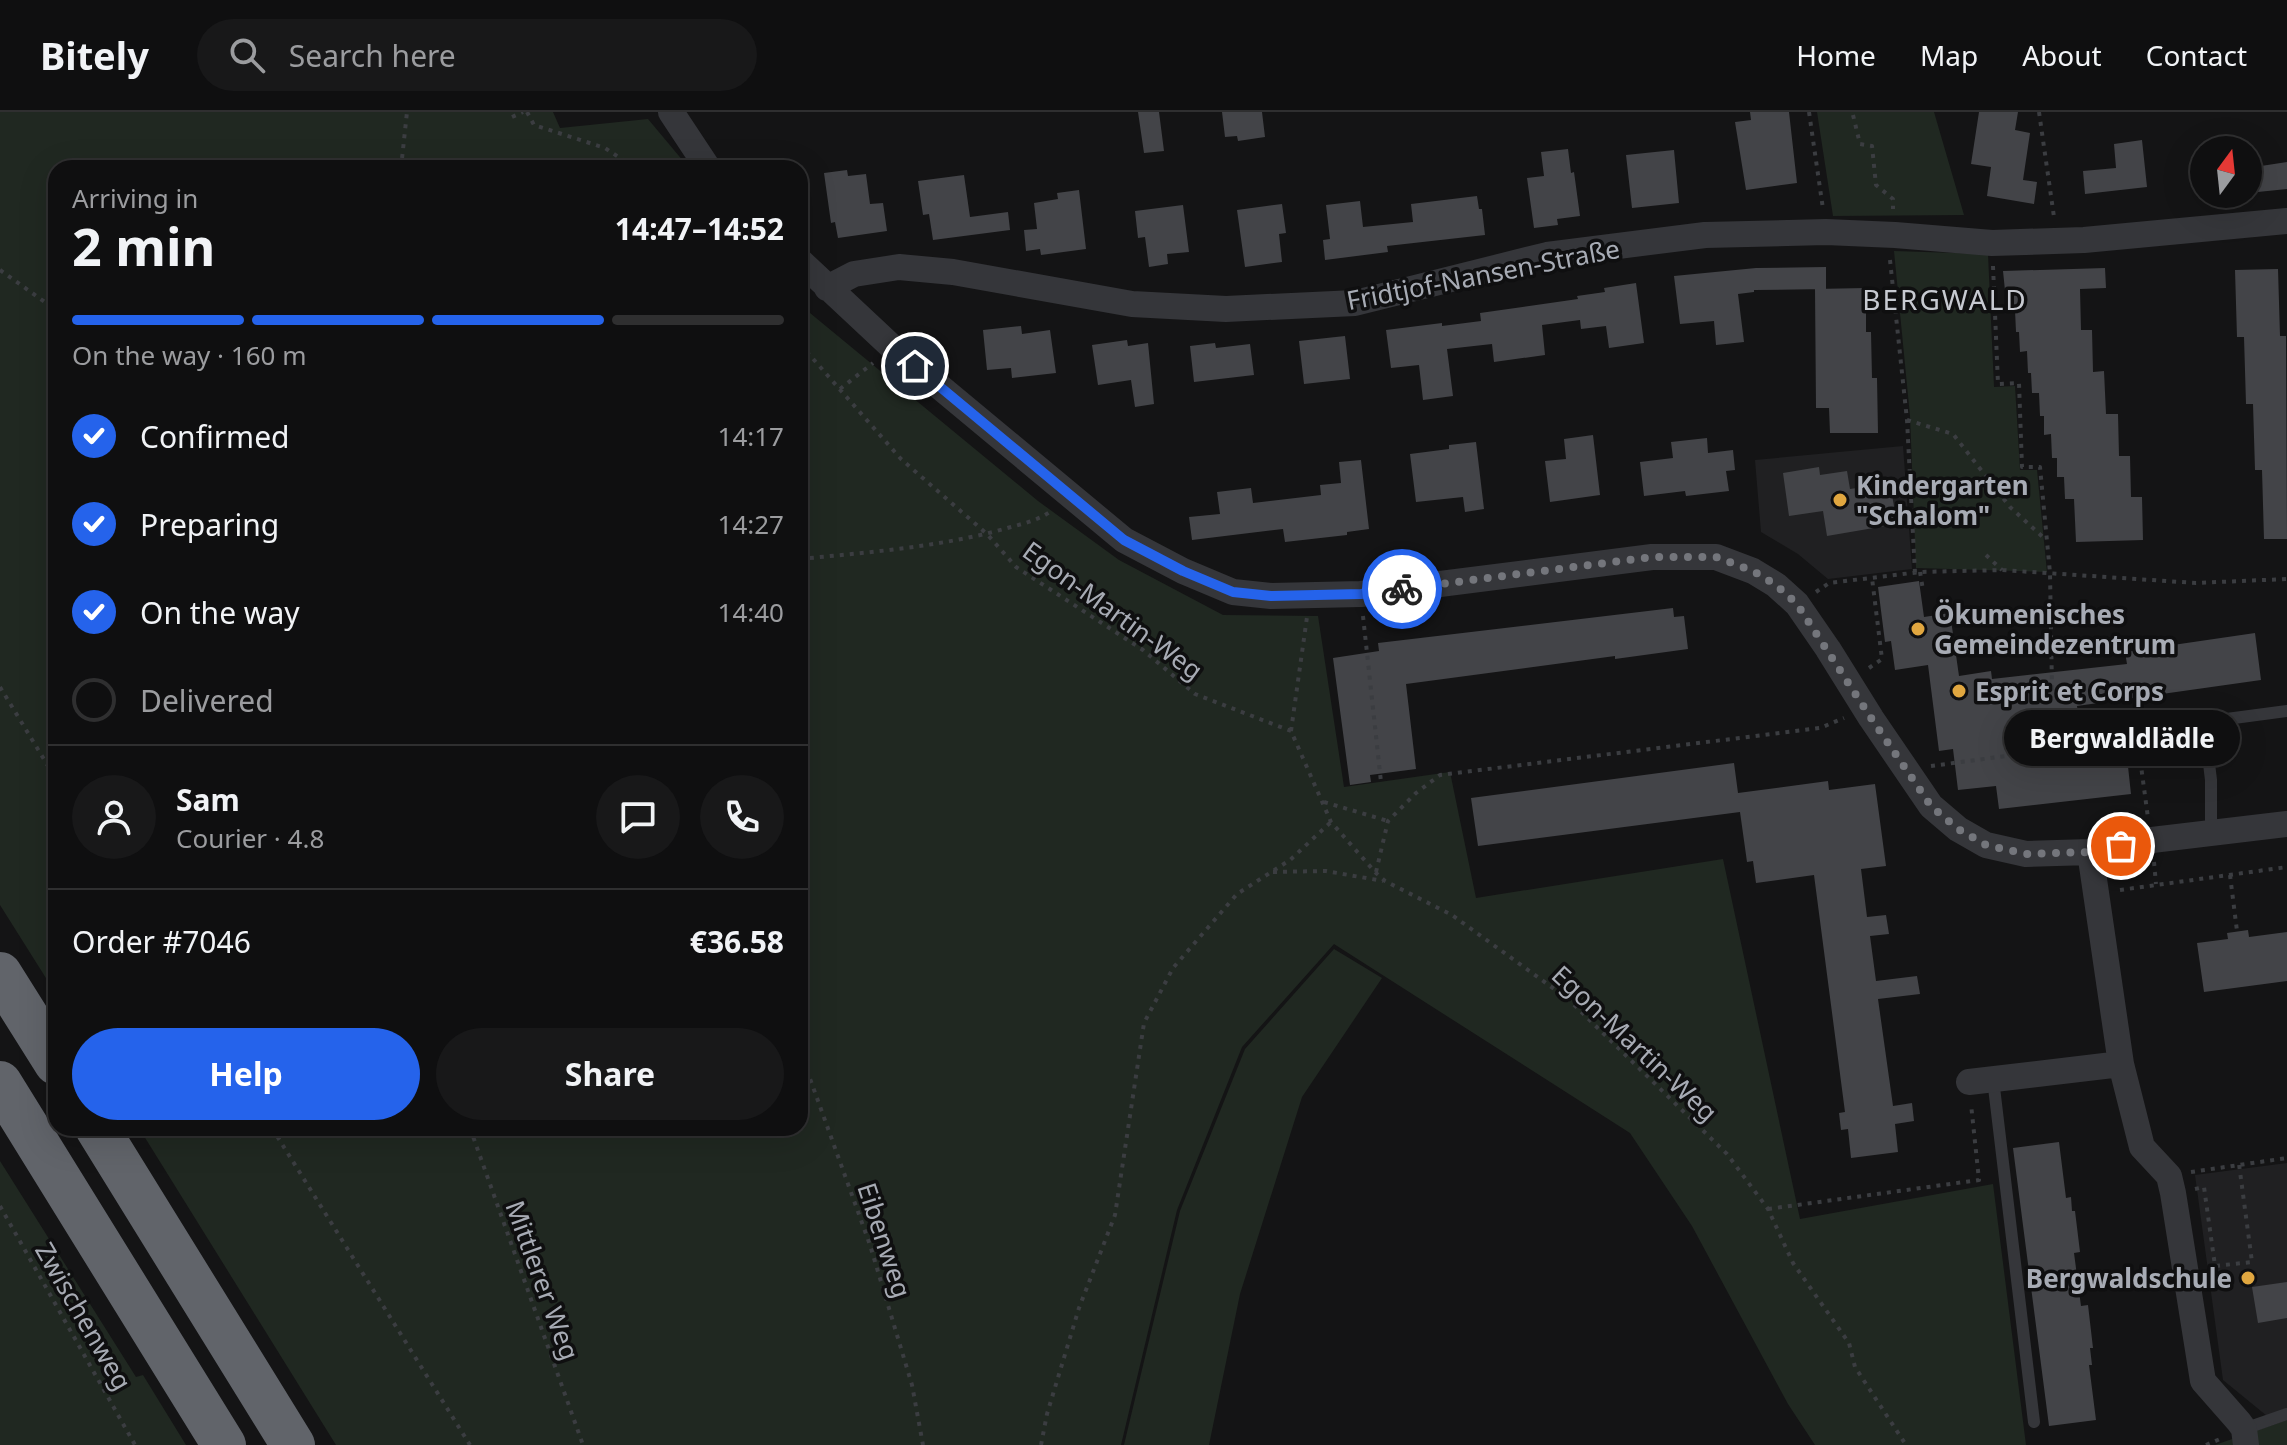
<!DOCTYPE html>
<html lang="en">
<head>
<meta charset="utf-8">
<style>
  body { margin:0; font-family:"Noto Sans",sans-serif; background:#181819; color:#f1f3f6; height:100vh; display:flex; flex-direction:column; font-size:30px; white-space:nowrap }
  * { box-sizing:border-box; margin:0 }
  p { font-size:26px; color:#9b9c9f }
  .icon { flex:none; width:44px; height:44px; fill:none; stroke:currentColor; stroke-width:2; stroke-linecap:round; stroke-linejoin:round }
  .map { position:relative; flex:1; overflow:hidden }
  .panel { position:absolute; left:48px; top:48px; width:760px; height:976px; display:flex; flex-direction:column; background:#0f0f10; border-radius:24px; box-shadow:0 8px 32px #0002,0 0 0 2px #2f2f30 }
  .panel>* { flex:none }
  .needle { width:52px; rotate:15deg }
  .buttons { position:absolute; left:2190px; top:24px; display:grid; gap:16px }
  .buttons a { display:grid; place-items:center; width:72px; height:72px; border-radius:50%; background:#0f0f10; box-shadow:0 8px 32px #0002,0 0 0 2px #2f2f30; font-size:40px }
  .pin { position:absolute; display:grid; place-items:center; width:68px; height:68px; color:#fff; margin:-34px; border:4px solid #fff; border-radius:50%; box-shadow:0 2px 8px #0007 }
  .courier { position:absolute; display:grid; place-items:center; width:80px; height:80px; margin:-40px; border:6px solid #2563eb; border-radius:50%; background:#fff; color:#222; box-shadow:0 2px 10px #0007 }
  .bubble { position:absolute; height:56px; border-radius:28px; background:#0f0f10; box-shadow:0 8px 32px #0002,0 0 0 2px #2f2f30; font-size:26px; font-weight:700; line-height:56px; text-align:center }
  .overview em { font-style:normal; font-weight:700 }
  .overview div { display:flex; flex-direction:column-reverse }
  .overview { display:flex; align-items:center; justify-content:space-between; height:136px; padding:0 24px }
  h1 { font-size:52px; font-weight:700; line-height:60px }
  .bar { display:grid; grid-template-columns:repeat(4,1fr); gap:12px 8px; align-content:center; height:96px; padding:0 24px }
  .bar i { height:10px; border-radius:6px; background:#2f2f30 }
  .bar .on { background:#2563eb }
  .bar p { grid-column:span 4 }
  .line { display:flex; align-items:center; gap:20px; padding:0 24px; border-top:2px solid #2f2f30 }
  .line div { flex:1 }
  .round { display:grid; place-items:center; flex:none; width:84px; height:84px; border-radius:42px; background:#181819 }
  ol { padding:0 24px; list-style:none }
  li { display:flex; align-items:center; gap:24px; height:88px }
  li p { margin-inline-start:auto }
  li .icon { padding:8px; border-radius:50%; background:#2563eb; color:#fff; stroke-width:4 }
  li:last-child { color:#9b9c9f }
  li i { width:44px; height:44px; border:4px solid #2f2f30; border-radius:50% }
  .action { display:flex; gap:16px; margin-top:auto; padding:16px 24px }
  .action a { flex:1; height:92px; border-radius:48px; background:#2563eb; color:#fff; font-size:32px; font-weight:700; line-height:92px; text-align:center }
  .action a+a { background:#181819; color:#f1f3f6 }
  header { display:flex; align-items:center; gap:48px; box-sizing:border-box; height:112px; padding:0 40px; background:#0f0f10; border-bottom:2px solid #2f2f30 }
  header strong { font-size:38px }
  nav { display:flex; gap:44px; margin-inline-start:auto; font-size:28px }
  .search { width:560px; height:72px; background:#181819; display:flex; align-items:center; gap:20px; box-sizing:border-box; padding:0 28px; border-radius:44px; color:#9b9c9f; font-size:30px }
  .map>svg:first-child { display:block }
</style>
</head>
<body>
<header>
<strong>Bitely</strong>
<div class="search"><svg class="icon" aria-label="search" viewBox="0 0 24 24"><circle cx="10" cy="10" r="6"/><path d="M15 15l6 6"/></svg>Search here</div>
<nav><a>Home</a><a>Map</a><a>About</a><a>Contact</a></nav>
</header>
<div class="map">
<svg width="2287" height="1333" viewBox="0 0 2287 1333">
  <rect width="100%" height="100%" fill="#141415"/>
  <!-- built -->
  <path fill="#202022" d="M1903 334 1912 457 1828 467 1798 442 1761 420 1755 348Z
    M2287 1051V1297L2267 1304 2223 1268 2195 1063Z"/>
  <!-- green -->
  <path fill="#202821" d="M0 0H553L560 16 648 7 689 56H56V882L0 793Z
    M1817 0H1934L1964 103 1833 104Z
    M1894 139 1988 142 1994 275 2015 274 2020 358H2037L2047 460 1916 456 1910 304Z
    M800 189 810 201 1038 389 1119 448 1223 503 1318 504 1344 675 1450 660 1476 786 1723 747 1800 1107 1993 1072 2026 1333H1815L1788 1292 1692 1114 1630 1021 1334 832 1242 935 1177 1098 1121 1333H336L139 1016H800Z
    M1334 837 1382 866 1302 985 1240 1182 1209 1333H1124L1180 1099 1245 937Z
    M0 1049 136 1265 143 1263 186 1333H0Z
    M2287 1308V1333H2215Z"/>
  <!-- building -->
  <path fill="#434448" d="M1138 0H1159L1164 39 1144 41Z
    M1222 0H1262L1265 25 1238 29 1237 24 1225 25Z
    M1750 0H1789L1797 71 1746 78 1735 10 1751 8Z
    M1979 0H2018L2015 18 2030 21 2023 68 2037 70 2034 92 1987 84 1991 55 1971 52Z
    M2142 28 2147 75 2085 82 2083 59 2116 56 2114 32Z
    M1568 37 1571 61 1574 60 1580 104 1557 107 1558 113 1534 116 1527 66 1544 64 1541 40Z
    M1674 38 1679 91 1632 96 1626 43Z
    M2287 50V77L2248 81V56Z
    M847 58 848 64 866 62 870 92 883 91 887 119 838 126 835 110 831 111 824 61Z
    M964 63 970 105 1008 100 1010 118 933 128 929 102 923 103 918 69Z
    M1079 78 1086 137 1041 143 1040 137 1026 139 1024 118 1037 117 1034 91 1058 87 1057 81Z
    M1477 84 1479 97H1482L1485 123 1387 134 1388 140 1325 148 1323 128 1330 127 1326 93 1360 89 1363 115 1413 110 1411 92Z
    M1282 92 1286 121 1279 122 1282 150 1245 155 1237 98Z
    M1183 93 1189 140 1167 142 1168 152 1149 155 1145 125 1138 126 1135 99Z
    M1826 155V177L1754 178V180L1738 182 1744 230 1716 233 1714 209 1680 212 1674 164 1756 156Z
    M2105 156 2106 176 2080 177 2081 218H2092L2093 260 2104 259 2106 302H2118L2119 344H2130L2131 385H2142L2143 428 2076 430 2074 387H2065L2064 365H2057V346H2052L2051 322 2044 323V304H2040L2039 281H2032L2031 261H2028L2027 239 2020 240 2019 220H2016L2015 198H2007L2003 159Z
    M2278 157 2280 224H2286L2287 427H2264L2262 358H2255L2253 292H2246L2244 225H2237L2235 158Z
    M1636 171 1644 231 1609 236 1606 214 1581 217 1580 208 1542 213 1545 243 1494 250 1492 232 1447 237 1453 284 1423 288 1419 253 1391 256 1386 218 1442 211V214L1481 209 1480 201 1578 187 1577 184 1605 180 1604 176Z
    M1866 176V220H1871L1872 266H1877L1878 321H1830L1829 296H1816L1815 177Z
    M1021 214 1022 222 1050 218 1056 261 1012 266 1011 256 987 258 983 218Z
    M1345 224 1350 267 1304 272 1299 229Z
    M1127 228 1128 234 1148 231 1154 292 1135 295 1131 268 1098 273 1092 233Z
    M1215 231 1216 236 1250 232 1254 263 1194 270 1190 234Z
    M1593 323 1600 383 1550 390 1545 349 1566 347 1564 327Z
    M1707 326 1708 341 1733 338 1735 358 1726 359 1729 379 1686 384 1685 379 1644 384 1640 350 1673 346 1671 330Z
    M1476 330 1484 397 1465 400 1463 385 1416 390 1410 342 1449 337V333Z
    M1361 348 1369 417 1347 420V423L1285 430 1283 417 1192 428 1189 405 1220 402 1217 380 1251 376 1253 391 1321 383 1320 373 1341 371 1339 350Z
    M1819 355 1820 363 1847 359 1850 377 1890 371 1897 412 1827 424 1823 399 1789 404 1783 361Z
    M1919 469 1924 505 1950 501 1959 564 1991 559 1992 567 2127 552 2125 540 2255 521 2261 568 2077 594 2083 641 2126 636 2131 682 1999 697 1996 674 1958 678 1953 637 1939 639 1928 553 1895 558 1891 529 1885 530 1878 475Z
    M1673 496 1674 505 1684 504 1688 537 1615 547V544L1406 572 1416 657 1370 663 1371 670 1350 673 1333 546 1379 539 1378 531Z
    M1734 651 1738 681 1828 669 1829 678 1875 672 1886 754 1861 757 1867 805 1886 803 1889 822 1870 824 1876 869 1917 864 1920 882 1878 887 1893 994 1912 991 1914 1009 1895 1012 1898 1040 1851 1046 1848 1017 1841 1018 1839 1001 1845 1000 1814 763 1756 771 1753 749 1747 750 1740 700 1478 734 1471 686Z
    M2248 818 2249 825 2287 820V869L2204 880 2197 831 2228 827 2227 821Z
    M2059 1030 2066 1086 2071 1085 2072 1099H2075L2080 1140 2074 1141 2081 1194 2088 1193 2093 1236H2090L2092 1253H2089L2096 1308 2049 1314 2013 1036Z
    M2287 1170V1206L2258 1211 2252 1175Z"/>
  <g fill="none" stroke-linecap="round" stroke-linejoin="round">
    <!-- path -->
    <path stroke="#3b3d41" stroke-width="4" stroke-dasharray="4 6" stroke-linecap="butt" d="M527 0 534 13 605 36 635 56
      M1809 0 1823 97
      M2039 0 2054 105
      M1853 3 1860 32 1872 34 1876 73 1893 87V97
      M512 5 523 0
      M401 56 407 0
      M1890 148 1907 308 1915 461
      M1993 154 1998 272 2019 271 2022 355H2040L2050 461 2052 577 2023 581 2031 641
      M0 158 56 198
      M800 232 901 347 987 422 1016 455 1143 538 1195 582 1291 619 1331 710 1376 761 1385 769 1452 803 1568 887 1727 1042 1768 1097 1793 1151 1849 1231 1855 1255 1906 1333
      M840 277 873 251
      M1907 308 1953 322 2010 395 2046 428
      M1986 443 2002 458
      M800 447C870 440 943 435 1011 415 1025 411 1039 408 1051 399
      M1920 460 1923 478
      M1816 480 1829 471 1920 460 2002 458 2196 471 2287 467
      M1363 504 1381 670
      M1869 556 1882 547 1872 466
      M0 575 56 667
      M2135 609 2148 706
      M1291 619 1307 505
      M1931 654 2089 633 2086 616 2174 604 2188 606
      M1324 690 1388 709
      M2154 750 2156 772
      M1273 760 1326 759 1383 769
      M1376 760 1388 709 1416 681 1440 663 1820 616 1844 606
      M2230 763 2237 819
      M2120 778 2287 755
      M800 939 870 1133 912 1273 923 1333
      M272 1016 470 1333
      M470 1016 583 1333
      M2191 1060 2287 1046
      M2195 1077 2204 1075 2215 1154 2252 1150 2239 1052
      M0 1094 135 1333
      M1768 1097 1979 1068 1971 992
      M1041 1333 1047 1302 1079 1196 1115 1103 1144 911 1173 856 1237 782 1290 748 1331 710
      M2206 1333 2220 1327"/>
    <!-- lane -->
    <path stroke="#35363a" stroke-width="12" d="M2211 721V668L2204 610 2287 599
      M1993 967 2034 1310
      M2244 1317 2287 1302"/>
    <!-- street -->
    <path stroke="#35363a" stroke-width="26" d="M671 0 708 56
      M800 149 893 236 1124 428 1183 459 1233 480 1271 484 1361 482 1652 445H1716L1753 459 1776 473 1797 492 1828 537 1871 606 1931 694 1958 717 1986 733 2026 742 2090 740 2152 728 2287 712
      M827 176 854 162 899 155 953 160 1132 192 1226 197 1355 191 1547 143 1705 123 1826 120 1895 123 1992 131 2084 128 2287 109
      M2090 740 2121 952 2142 1035 2169 1064 2173 1081 2203 1269 2239 1310 2244 1317 2246 1333
      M1969 970 2121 952"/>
    <!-- highway -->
    <path stroke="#61646a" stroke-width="44" d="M0 862 56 951
      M0 971 224 1333
      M97 1016 293 1333"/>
  </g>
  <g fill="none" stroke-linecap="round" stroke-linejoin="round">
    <!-- done -->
    <path stroke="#74767c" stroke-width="8" stroke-dasharray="0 14.4" d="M1402 477 1652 445H1716L1753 459 1776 473 1797 492 1871 606 1931 694 1958 717 1986 733 2026 742 2090 740 2121 734"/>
    <!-- route -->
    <path stroke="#2563eb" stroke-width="10" d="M915 254 1124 428 1183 459 1233 480 1271 484 1361 482 1402 477"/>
  </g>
  <!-- markers -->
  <g fill="#e1a740" stroke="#0f0f10" stroke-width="3">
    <circle cx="1840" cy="388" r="8"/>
    <circle cx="1918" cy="517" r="8"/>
    <circle cx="1959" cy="579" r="8"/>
    <circle cx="2248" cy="1166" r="8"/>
  </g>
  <g text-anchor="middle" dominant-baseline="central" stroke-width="7" stroke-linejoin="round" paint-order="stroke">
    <!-- street labels -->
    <g font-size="26" fill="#a7abb4" stroke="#0f0f10">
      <text transform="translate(1483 162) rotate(-11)">Fridtjof-Nansen-Straße</text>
      <text transform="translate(1113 498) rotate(36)">Egon-Martin-Weg</text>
      <text transform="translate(1635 931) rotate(43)">Egon-Martin-Weg</text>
      <text transform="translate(885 1128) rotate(72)">Eibenweg</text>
      <text transform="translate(543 1168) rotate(70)">Mittlerer Weg</text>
      <text transform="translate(84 1204) rotate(60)">Zwischenweg</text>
    </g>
    <!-- poi labels -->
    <g font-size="26" font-weight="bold" fill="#a7abb4" stroke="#0f0f10" text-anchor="start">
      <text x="1856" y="373">Kindergarten<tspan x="1856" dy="30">"Schalom"</tspan></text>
      <text x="1934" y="502">Ökumenisches<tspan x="1934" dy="30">Gemeindezentrum</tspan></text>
      <text x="1975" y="579">Esprit et Corps</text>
      <text x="2232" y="1166" text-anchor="end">Bergwaldschule</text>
    </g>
    <!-- neighbourhood labels -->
    <g font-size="28" letter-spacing="2" fill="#c7cad1" stroke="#0f0f10">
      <text x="1945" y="187">BERGWALD</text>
    </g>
  </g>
</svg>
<div class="buttons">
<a><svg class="needle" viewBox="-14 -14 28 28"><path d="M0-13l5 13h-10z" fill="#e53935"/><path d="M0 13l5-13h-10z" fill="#9b9c9f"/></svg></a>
</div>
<div class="pin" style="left:2121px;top:734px;background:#ea580c"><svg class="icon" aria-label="bag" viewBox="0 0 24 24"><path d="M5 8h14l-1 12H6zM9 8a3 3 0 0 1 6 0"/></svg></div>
<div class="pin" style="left:915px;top:254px;background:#1f2937"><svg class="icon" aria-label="home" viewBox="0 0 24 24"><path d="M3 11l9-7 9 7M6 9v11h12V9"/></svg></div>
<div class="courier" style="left:1402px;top:477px"><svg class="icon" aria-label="bike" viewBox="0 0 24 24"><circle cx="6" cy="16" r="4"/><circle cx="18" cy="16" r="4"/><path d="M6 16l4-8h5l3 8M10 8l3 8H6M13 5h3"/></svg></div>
<div class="bubble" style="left:2004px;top:598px;width:236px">Bergwaldlädle</div>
<section class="panel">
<div class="overview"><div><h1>2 min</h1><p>Arriving in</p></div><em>14:47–14:52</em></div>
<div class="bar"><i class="on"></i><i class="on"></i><i class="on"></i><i></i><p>On the way · 160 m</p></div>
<ol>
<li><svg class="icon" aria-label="check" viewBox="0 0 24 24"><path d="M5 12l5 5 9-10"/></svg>Confirmed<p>14:17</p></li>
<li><svg class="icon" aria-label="check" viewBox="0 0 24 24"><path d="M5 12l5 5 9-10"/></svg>Preparing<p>14:27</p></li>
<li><svg class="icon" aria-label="check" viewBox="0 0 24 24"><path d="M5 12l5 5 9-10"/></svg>On the way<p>14:40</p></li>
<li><i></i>Delivered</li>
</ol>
<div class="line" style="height:144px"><a class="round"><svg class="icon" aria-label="person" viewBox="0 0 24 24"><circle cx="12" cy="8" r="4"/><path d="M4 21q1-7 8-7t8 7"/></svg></a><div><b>Sam</b><p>Courier · 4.8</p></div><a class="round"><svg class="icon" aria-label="chat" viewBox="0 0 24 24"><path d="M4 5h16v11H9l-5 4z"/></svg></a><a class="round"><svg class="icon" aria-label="phone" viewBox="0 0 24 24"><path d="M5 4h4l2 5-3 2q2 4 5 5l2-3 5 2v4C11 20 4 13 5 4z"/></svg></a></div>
<div class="line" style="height:104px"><div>Order #7046</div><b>€36.58</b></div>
<div class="action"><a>Help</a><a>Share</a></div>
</section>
</div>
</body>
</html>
